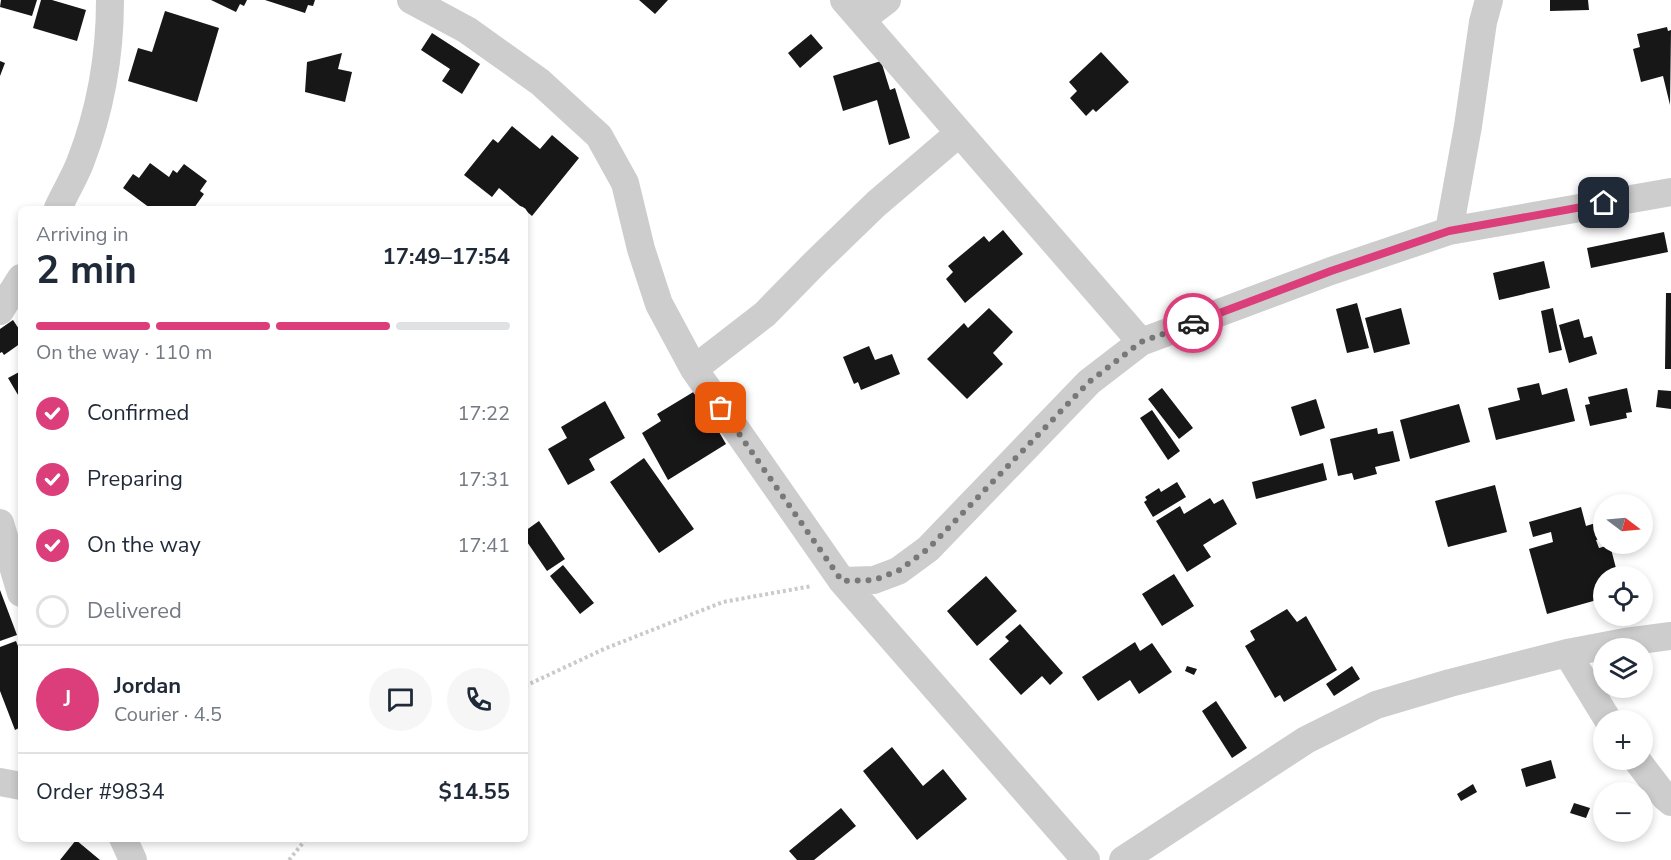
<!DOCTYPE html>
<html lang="en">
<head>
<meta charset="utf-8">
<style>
  body { margin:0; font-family:"Nunito Sans",sans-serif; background:#f6f6f7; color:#1f2937; height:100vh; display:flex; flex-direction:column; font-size:22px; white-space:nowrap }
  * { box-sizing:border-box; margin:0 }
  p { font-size:20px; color:#747a83 }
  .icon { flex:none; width:33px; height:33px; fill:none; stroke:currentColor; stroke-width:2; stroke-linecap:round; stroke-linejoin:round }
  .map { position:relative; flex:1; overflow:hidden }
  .panel { position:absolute; left:18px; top:206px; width:510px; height:636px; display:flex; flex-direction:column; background:#fff; border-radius:9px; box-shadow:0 3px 9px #0003 }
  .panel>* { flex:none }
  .needle { width:39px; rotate:106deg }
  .controls { position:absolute; left:1593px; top:494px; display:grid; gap:12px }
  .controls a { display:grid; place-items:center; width:60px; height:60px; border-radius:50%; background:#fff; box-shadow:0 3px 9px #0003; font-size:30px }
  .pin { position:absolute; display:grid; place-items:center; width:51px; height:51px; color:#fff; margin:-26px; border-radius:12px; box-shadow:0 3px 9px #0006 }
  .courier { position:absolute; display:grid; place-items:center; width:60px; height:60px; margin:-30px; border:4px solid #db3e7a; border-radius:50%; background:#fff; color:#222; box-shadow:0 2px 8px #0007 }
  .summary em { font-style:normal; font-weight:700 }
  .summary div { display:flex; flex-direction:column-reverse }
  .summary { display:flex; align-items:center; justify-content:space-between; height:102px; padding:0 18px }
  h1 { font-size:39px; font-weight:700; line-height:45px }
  .bar { display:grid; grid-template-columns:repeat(4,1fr); gap:9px 6px; align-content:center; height:72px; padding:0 18px }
  .bar i { height:8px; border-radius:4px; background:#e0e1e3 }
  .bar .active { background:#db3e7a }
  .bar p { grid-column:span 4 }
  .line { display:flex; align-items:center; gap:15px; padding:0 18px; border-top:2px solid #e0e1e3 }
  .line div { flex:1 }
  .round { display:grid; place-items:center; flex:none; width:63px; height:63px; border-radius:32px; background:#f6f6f7 }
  ol { padding:0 18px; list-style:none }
  li { display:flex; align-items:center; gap:18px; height:66px }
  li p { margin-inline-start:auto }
  li .icon { padding:6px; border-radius:50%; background:#db3e7a; color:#fff; stroke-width:4 }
  li:last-child { color:#747a83 }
  li i { width:33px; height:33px; border:3px solid #e0e1e3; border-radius:50% }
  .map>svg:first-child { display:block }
</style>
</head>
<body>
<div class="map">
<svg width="1671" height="860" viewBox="0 0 1671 860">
  <rect width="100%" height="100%" fill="#fff"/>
  <!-- building -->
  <path fill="#171717" d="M1 0H37L32 16 0 7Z
    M41 0H52L86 10 77 41 33 28Z
    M211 0H247L244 6 240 4 236 12Z
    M265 0H315L313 6 308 5 305 13Z
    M639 0H668L655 14Z
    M1550 0H1588L1589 10 1550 11Z
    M165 11 219 28 197 102 128 81 138 48 152 52Z
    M1667 27 1668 31 1671 30 1670 105 1663 76 1641 82 1633 49 1640 47 1637 34Z
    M432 33 480 64 462 94 442 81 450 69 421 50Z
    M811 34 823 48 800 68 788 53Z
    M1101 52 1129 82 1096 112 1093 109 1086 116 1070 98 1077 91 1069 82Z
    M342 53 338 69 352 72 345 102 305 92 307 62Z
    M0 61 5 63 0 76Z
    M881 61 890 90 895 88 910 138 889 145 877 100 843 111 833 76Z
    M512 126 540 149 552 135 579 158 532 216 499 188 492 197 464 175 493 139 498 143Z
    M150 163 169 177 173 170 177 173 184 164 207 181 200 191 204 194 194 208H150L123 188 133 174 139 178Z
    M1003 230 1023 254 965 303 946 279 953 272 948 266 984 236 989 242Z
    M1664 232 1668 252 1591 268 1587 248Z
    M1544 261 1550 288 1499 300 1493 273Z
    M1666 293H1671V369H1665Z
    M1357 303 1369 348 1347 353 1336 309Z
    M989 308 1013 332 993 353 1003 364 967 399 927 359 964 323 968 328Z
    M1401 308 1410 344 1374 353 1365 318Z
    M1553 308 1562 350 1549 353 1541 311Z
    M1579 319 1584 338 1592 336 1597 354 1569 363 1559 325Z
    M13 320 21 332V343L4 355 2 352 0 353V329Z
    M869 346 875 360 892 354 900 374 861 390 858 382 854 384 843 357Z
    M21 371V400L8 378Z
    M1539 383 1542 395 1567 388 1575 421 1496 440 1488 408 1520 400 1517 388Z
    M1162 388 1193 428 1179 439 1148 399Z
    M1627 388 1632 412 1626 413 1627 418 1590 426 1585 405 1590 404 1588 397Z
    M1658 390 1671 391V409L1656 407Z
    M695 391 726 444 668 480 642 433 661 421 657 414Z
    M1316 399 1325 428 1300 436 1291 407Z
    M605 401 625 438 589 459 595 470 568 485 548 449 567 438 561 427Z
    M1459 404 1470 442 1410 459 1400 420Z
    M1152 410 1180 451 1168 460 1140 418Z
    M1377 428 1378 434 1393 431 1400 461 1375 467 1377 474 1354 480 1352 473 1338 476 1330 439Z
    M644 458 694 529 659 553 610 482Z
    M1323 463 1327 480 1256 499 1252 482Z
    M1177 482 1186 497 1153 517 1144 502 1147 500 1145 497 1159 488 1161 492Z
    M1495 485 1507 532 1448 547 1435 501Z
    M1210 498 1214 504 1223 499 1237 524 1203 545 1211 557 1187 572 1156 521 1180 506 1184 514Z
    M1581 507 1586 526 1602 521 1604 538 1596 540 1599 548 1610 545 1618 576H1604V598L1547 614 1529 549 1553 542 1551 532 1533 537 1529 522Z
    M539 521 565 559 547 571 525 539V531Z
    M563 565 594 603 580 614 550 576Z
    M1174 574 1194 606 1162 626 1142 594Z
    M986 576 1017 611 977 646 947 611Z
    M0 590 17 635 0 641Z
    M1287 609 1297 622 1306 616 1337 670 1284 702 1280 695 1275 698 1245 646 1255 640 1250 631Z
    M1020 624 1063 673 1050 685 1042 676 1021 695 989 659 1009 641 1005 637Z
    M16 641 21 654V727L15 730 0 691V647Z
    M1135 642 1140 651 1152 643 1172 672 1139 694 1130 680 1098 701 1082 677Z
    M1187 666 1197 669 1194 675 1185 671Z
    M1352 666 1360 679 1334 696 1326 684Z
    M1216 701 1247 748 1232 758 1202 711Z
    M892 747 923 786 943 769 967 799 917 840 863 771Z
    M1551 760 1556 778 1526 787 1521 769Z
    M1473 784 1477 792 1461 801 1457 794Z
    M1574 803 1590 808 1586 818 1570 813Z
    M841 808 856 826 814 860H797L789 851Z
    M76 840 100 860H60Z"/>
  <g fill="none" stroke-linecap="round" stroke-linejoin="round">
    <!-- path -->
    <path stroke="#cacaca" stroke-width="4" stroke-dasharray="3 3" stroke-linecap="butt" d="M525 686 604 649 723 602 812 586
      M289 860 307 838"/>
    <!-- minor -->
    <path stroke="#cdcdcd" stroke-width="28" d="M411 0 467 30 540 82 599 136 625 183 641 249 659 304 694 369 842 581 1086 860
      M844 0 1141 342
      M862 19 887 0
      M58 208C65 193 74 178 80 163 101 109 110 57 110 0
      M1449 231 1468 126 1483 22 1489 0
      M0 311 21 278
      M694 369 765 314 816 262 876 204 958 134
      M0 523 21 593
      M842 581 874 580 898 571 928 549 1089 382 1141 342 1331 271 1449 231 1671 192
      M1567 653 1608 720
      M1636 759 1665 797 1671 802
      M0 782 21 786
      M123 838 133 860
      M1123 860 1306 740 1376 705 1450 683 1567 653 1625 642 1671 636"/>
  </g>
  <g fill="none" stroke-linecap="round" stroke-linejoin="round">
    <!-- done -->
    <path stroke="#787878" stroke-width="6" stroke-dasharray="0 10.8" d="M721 408 842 581 874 580 898 571 928 549 1089 382 1141 342 1193 323"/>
    <!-- route -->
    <path stroke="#db3e7a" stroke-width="8" d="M1193 323 1331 271 1449 231 1604 203"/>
  </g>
</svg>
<div class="controls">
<a><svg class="needle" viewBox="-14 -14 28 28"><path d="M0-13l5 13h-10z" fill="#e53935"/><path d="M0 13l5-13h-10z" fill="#747a83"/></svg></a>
<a><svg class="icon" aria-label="locate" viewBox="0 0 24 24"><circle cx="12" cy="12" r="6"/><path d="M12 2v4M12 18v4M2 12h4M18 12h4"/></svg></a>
<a><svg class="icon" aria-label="layers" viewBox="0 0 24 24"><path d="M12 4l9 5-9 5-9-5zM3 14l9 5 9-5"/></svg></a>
<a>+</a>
<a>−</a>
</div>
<div class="pin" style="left:721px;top:408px;background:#ea580c"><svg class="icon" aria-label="bag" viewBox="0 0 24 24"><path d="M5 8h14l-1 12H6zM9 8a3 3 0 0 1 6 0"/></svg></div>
<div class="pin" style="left:1604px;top:203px;background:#1f2937"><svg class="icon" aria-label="home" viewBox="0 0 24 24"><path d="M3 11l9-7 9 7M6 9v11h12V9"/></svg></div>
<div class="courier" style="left:1193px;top:323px"><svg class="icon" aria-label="car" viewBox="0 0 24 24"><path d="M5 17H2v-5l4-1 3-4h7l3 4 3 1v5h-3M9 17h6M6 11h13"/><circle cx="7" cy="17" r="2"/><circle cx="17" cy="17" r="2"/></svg></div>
<section class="panel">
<div class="summary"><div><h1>2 min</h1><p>Arriving in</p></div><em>17:49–17:54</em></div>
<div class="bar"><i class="active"></i><i class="active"></i><i class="active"></i><i></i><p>On the way · 110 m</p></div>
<ol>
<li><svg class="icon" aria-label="check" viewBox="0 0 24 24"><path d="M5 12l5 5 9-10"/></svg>Confirmed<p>17:22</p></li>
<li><svg class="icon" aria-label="check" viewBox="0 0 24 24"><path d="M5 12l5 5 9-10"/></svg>Preparing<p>17:31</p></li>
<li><svg class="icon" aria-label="check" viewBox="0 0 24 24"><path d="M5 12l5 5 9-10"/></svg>On the way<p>17:41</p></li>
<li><i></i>Delivered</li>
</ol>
<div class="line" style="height:108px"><b class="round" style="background:#db3e7a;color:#fff">J</b><div><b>Jordan</b><p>Courier · 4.5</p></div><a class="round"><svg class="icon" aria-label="chat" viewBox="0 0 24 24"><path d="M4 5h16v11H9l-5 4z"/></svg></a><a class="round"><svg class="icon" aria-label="phone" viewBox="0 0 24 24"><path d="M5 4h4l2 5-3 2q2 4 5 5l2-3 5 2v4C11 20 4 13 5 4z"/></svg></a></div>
<div class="line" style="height:78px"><div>Order #9834</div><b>$14.55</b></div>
</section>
</div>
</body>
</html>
